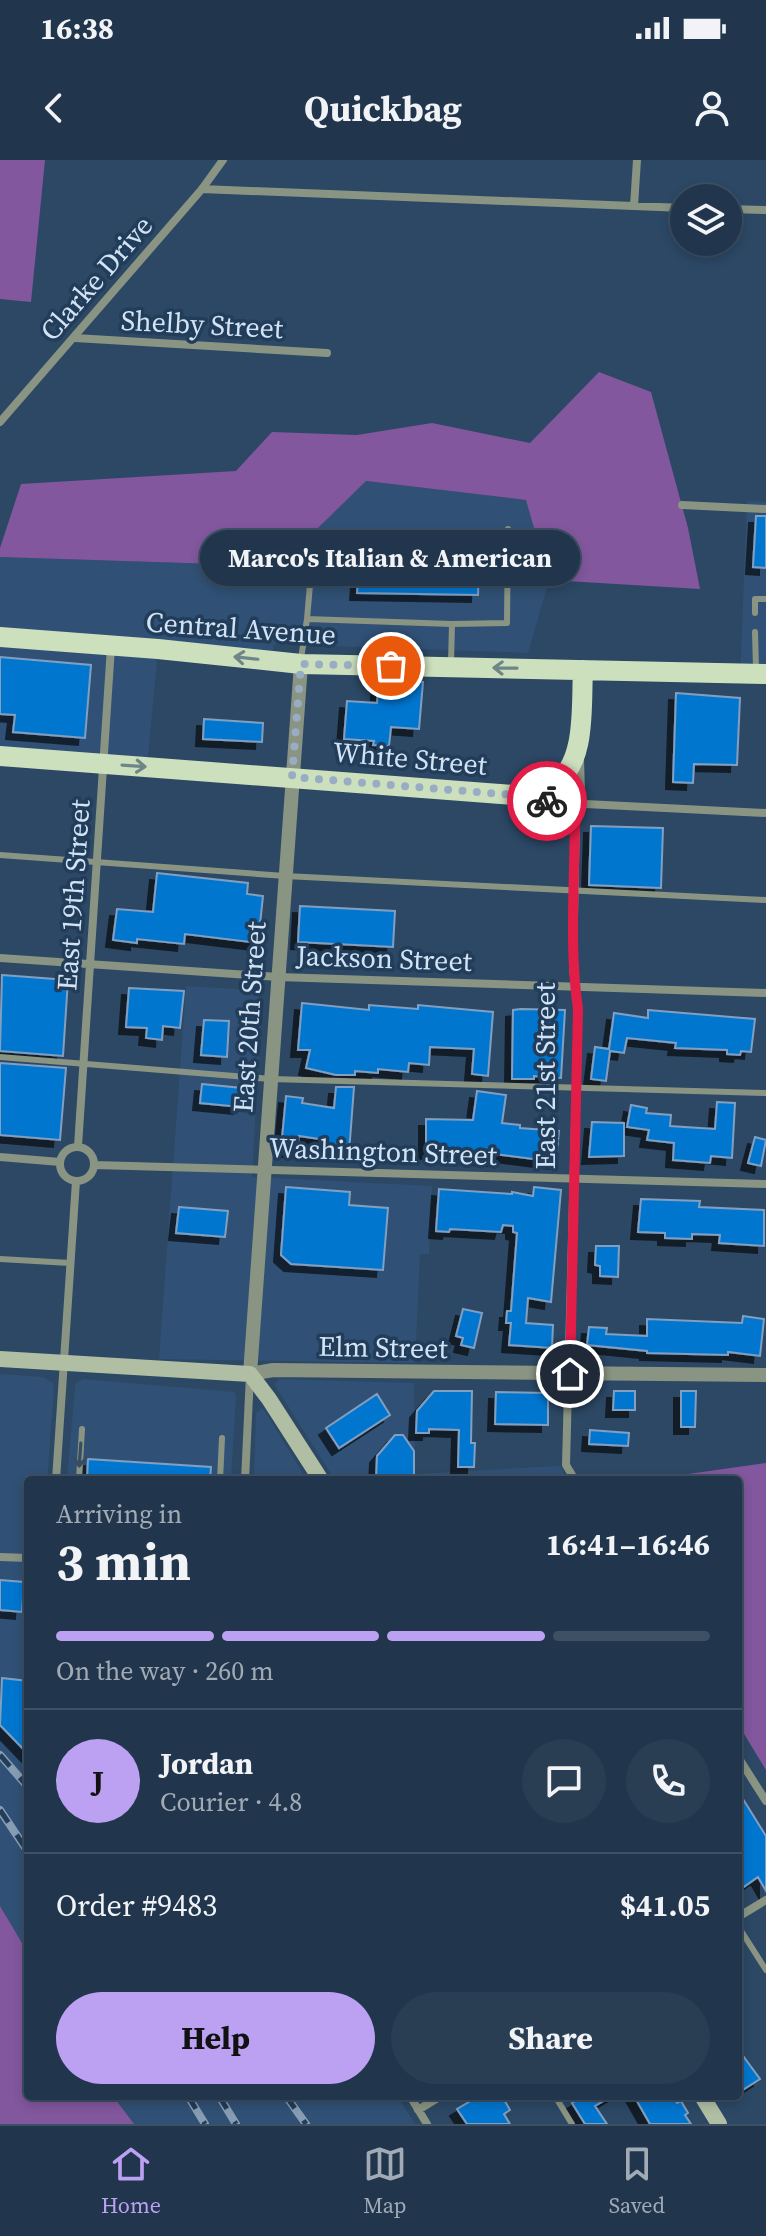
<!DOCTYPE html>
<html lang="en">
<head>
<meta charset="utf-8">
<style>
  body { margin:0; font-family:"Source Serif 4",serif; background:#293e53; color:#f1f3f6; height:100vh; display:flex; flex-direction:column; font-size:30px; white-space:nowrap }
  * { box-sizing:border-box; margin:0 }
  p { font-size:26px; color:#a2abb5 }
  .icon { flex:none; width:44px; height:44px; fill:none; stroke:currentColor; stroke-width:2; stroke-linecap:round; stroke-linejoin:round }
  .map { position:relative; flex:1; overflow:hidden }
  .drawer { position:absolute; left:24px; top:1316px; width:718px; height:624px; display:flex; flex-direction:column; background:#21364c; border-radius:8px; box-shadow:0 4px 12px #0003,0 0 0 2px #3e5064 }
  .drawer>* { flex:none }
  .tools { position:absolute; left:670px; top:24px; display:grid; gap:16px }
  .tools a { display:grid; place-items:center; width:72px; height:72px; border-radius:50%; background:#21364c; box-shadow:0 4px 12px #0003,0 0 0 2px #3e5064; font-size:40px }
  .pin { position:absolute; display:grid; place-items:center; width:68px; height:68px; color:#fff; margin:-34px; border:4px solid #fff; border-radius:50%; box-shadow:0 2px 8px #0007 }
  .courier { position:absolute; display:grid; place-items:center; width:80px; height:80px; margin:-40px; border:6px solid #e11d48; border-radius:50%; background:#fff; color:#222; box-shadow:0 2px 10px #0007 }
  .bubble { position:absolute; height:56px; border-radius:28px; background:#21364c; box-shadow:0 4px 12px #0003,0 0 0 2px #3e5064; font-size:26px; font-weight:700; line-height:56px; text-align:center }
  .headline em { font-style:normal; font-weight:700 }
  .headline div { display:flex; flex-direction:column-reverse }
  .headline { display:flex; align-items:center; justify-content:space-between; height:136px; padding:0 32px }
  h1 { font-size:52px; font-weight:700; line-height:60px }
  .bar { display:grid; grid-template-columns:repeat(4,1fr); gap:12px 8px; align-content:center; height:96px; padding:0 32px }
  .bar i { height:10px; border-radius:6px; background:#3e5064 }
  .bar .current { background:#bca0f2 }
  .bar p { grid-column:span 4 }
  .line { display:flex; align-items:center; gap:20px; padding:0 32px; border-top:2px solid #3e5064 }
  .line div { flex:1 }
  .round { display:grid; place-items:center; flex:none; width:84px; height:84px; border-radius:42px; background:#293e53 }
  .action { display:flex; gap:16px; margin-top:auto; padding:16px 32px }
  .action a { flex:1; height:92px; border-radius:48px; background:#bca0f2; color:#111; font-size:32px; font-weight:700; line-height:92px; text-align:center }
  .action a+a { background:#293e53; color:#f1f3f6 }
  .status { display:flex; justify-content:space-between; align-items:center; height:56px; padding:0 40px; background:#21364c; direction:ltr }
  .status svg { height:22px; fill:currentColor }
  header { display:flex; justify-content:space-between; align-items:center; height:104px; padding:0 32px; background:#21364c; font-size:36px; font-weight:700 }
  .dock { display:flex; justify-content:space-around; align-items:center; height:112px; border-top:2px solid #3e5064; background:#21364c; font-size:22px; color:#a2abb5 }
  .dock a { display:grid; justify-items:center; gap:4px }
  .dock .current { color:#bca0f2 }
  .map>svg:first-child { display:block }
</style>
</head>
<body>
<div class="status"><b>16:38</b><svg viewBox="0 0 49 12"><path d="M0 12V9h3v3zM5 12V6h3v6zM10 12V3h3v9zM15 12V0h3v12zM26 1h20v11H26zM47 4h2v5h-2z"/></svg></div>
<header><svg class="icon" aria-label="back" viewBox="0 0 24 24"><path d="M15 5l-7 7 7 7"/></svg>Quickbag<svg class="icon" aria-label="person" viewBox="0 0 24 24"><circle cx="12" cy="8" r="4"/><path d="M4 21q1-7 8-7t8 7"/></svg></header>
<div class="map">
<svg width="766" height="1964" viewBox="0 0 766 1964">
  <defs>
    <filter id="shadow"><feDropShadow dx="-7" dy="7" stdDeviation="0" flood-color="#0009"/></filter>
  </defs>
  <rect width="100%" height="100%" fill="#2c4865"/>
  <!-- built -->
  <path fill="#305175" d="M365 321 527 340 549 420 528 493 274 484 272 501 158 490 147 607 0 596V397L279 406Z
    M747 341 766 342V522L740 521Z
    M186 826 253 830 262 841 252 1017 432 1026 429 1094H420L415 1203 159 1199Z
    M0 1214 43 1217 53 1223 54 1230 47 1320H28V1793L0 1746Z
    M83 1219 234 1232 236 1236 231 1320H67L75 1227 76 1223Z
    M279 1219 414 1223 415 1314 560 1306 568 1320H335L274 1224Z
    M262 1248 266 1253 307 1320H254L256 1253Z
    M113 1936H397L415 1964H134Z"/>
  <!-- green -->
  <path fill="#82579d" d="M0 0H45L31 142 0 139Z
    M599 212 651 232 688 368 700 429 549 420 526 340 366 321 279 406 0 397V388L21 324 236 311 272 272 357 275 432 263 530 283Z
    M766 1303V1610L738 1564V1320L653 1319Z
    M0 1746 28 1793V1936H113L134 1964H0Z"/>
  <!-- building -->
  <path fill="#0476cf" stroke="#809fc1" stroke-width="2" filter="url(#shadow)" d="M756 356H766V408L753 407Z
    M361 383 480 384 478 435 357 433Z
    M0 497 91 505 85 578 13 572 15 555 0 554Z
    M379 519 423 522 419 569 391 567 389 586 373 585 374 581 344 579 347 541 377 543Z
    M676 533 740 538 737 605 694 604 693 623 673 622Z
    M204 559 263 563 262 582 203 579Z
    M591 666 663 668 661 728 589 725Z
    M157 713 248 723 247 734 263 736 258 783 185 774 184 784 137 779V783L113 780 117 749 153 752Z
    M300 746 395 751 393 787 298 782Z
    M2 815 68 820 63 896 0 891Z
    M129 828 184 831 180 868 163 866 162 880 146 878 147 868 126 867Z
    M302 843 369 850V845L418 849V845L493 852 488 916 472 914 474 889 430 887 429 905 409 903 408 912 378 909V913L355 911V915H336L306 908 310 890H298Z
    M521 849 565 850 561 918 534 916V919H512L513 850Z
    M648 850 755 859 751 892 741 891 740 895 727 894V890L675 888 676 883 627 878 624 893 610 891 606 921 591 919 595 887 609 889 614 853 648 858Z
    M204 860 229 861 227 897 201 895Z
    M0 903 66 908 60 980 0 975Z
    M202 924 242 928 240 947 200 943Z
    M336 927H354L349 993 325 992 326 980 299 976 298 991 281 989 286 936 303 938 302 943 334 948Z
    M477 931 506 935 502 963 520 965V968L559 971 556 1002 494 994V999L479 998V993L426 992V959L473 960Z
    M717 942 735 943 732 998 711 996 710 1003 673 1000 674 983 647 980 649 970 627 967 631 945 647 948 646 953 671 955 670 966 715 969Z
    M592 962 624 963V996L589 997Z
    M755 977 766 980 761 1006 748 1003Z
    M286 1027 350 1032 349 1045 388 1048 383 1110 291 1104 281 1095Z
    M534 1027 561 1030 551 1142 528 1138 526 1163 553 1165 552 1188 509 1185 511 1163H506L507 1151H511L517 1073 513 1072V1066L503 1065 501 1072 450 1069 449 1072 436 1071 439 1029 512 1034V1032L533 1036Z
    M641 1039 700 1041 699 1047 764 1050V1086L719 1083 720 1075 692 1074V1079L665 1078V1073L638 1072Z
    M179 1047 228 1051 225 1077 176 1073Z
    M596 1086H619L618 1117 600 1116V1106L595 1105Z
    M463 1149 482 1153 474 1188 461 1185 463 1178 456 1176Z
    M743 1156 764 1159 760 1196 728 1192V1195L647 1193V1191L587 1185 589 1167 607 1168 606 1174 647 1176V1159L742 1163Z
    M434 1231H472L471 1283H475L474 1307H458L459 1270 429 1269V1273H416L417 1251Z
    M614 1231H635V1250H613Z
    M681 1231H696L695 1267H681Z
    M496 1232 548 1233V1265L495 1264Z
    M377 1234 390 1255 339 1288 326 1268Z
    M590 1270 629 1273 628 1286 589 1284Z
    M395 1275H403L414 1291V1320H376L377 1296Z
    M88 1299 211 1307 210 1320H87Z
    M0 1420 24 1422 22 1452 0 1450Z
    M2 1518 28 1521V1594L0 1565Z
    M738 1631 766 1676V1731L758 1717 738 1731Z
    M738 1889 760 1919 738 1933Z
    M479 1936H502L510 1950 504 1954 510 1964H467L457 1949Z
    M584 1936H612L595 1946 607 1964H585L572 1943Z
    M634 1936H673L677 1943 681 1941 688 1953 685 1955 691 1964H650Z"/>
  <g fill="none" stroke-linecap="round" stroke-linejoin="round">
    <!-- service -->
    <path stroke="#8a9482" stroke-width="6" d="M755 453V439H766
      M307 459 314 379
      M452 464 507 463 508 369
      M755 472 756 508
      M301 499 307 459 452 464 451 503
      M0 695 285 716 766 740
      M0 897 271 919 766 933
      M0 1099 70 1103
      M79 1320 82 1269
      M220 1320 222 1278
      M738 1766 766 1810
      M555 1936 572 1964"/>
    <!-- minor -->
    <path stroke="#8a9482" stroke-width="8" d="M202 29 684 48
      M634 46 637 0
      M728 49 766 50
      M75 178 327 193
      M0 262 202 29 223 0
      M682 345 766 349
      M518 637 526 641 766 653
      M0 798 278 817 766 833
      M78 986 111 487
      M60 1004a17 17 0 1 1 34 0a17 17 0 1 1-34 0Z
      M0 997 60 1002
      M95 1005 766 1024
      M56 1320 76 1021
      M245 1320 250 1215
      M575 1320 566 1305 578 849 573 809 576 656 581 632 580 599
      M0 1397 28 1398
      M738 1597 766 1641
      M738 1757 766 1740
      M410 1936 427 1964
      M418 1950 441 1936"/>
    <!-- tertiary -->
    <path stroke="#8a9482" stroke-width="14" d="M301 504 250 1214 273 1210 766 1215"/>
    <!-- secondary -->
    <path stroke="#b0bfa4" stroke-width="16" d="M0 1199 250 1214 269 1239 321 1320
      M702 1936 719 1964"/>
    <!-- primary -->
    <path stroke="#cde0bd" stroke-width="20" d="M0 477 158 489 301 504 766 514
      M0 596 514 635C530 626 542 631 555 623 587 603 581 543 583 510"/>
    <defs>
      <path id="rail" d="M0 1595 28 1627
        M0 1650 28 1692
        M188 1936 205 1964
        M219 1936 236 1964
        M286 1936 306 1964"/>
    </defs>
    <!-- rail casing -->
    <use href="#rail" stroke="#879db4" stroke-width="8"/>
    <!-- rail -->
    <use href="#rail" stroke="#213d5a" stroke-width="5" stroke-dasharray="15" stroke-linecap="butt"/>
  </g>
  <!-- one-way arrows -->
  <defs><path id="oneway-shaft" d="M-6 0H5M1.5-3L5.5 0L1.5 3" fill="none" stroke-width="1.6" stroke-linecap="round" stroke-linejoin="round" transform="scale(2)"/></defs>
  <g stroke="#6e8687">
    <use href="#oneway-shaft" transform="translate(246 498) rotate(-174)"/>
    <use href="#oneway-shaft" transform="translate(505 508) rotate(-179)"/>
    <use href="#oneway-shaft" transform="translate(134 606) rotate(4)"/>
  </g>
  <use stroke="#364e62" href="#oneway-shaft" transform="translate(80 1295) rotate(94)"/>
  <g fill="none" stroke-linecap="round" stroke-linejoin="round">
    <!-- done -->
    <path stroke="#98adc3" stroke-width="8" stroke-dasharray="0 14.4" d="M391 506 301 504 292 617 514 635 526 641H547"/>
    <!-- route -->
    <path stroke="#e11d48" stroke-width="10" d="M547 641 580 643C573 663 575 685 574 705 573 753 571 801 578 849L570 1214"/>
  </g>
  <g text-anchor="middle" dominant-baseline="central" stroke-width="7" stroke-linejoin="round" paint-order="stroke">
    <!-- street labels -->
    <g font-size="28" fill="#d2e3f5" stroke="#213d5a">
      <text transform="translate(96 118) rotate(-49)">Clarke Drive</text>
      <text transform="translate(202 164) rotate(3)">Shelby Street</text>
      <text transform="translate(241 468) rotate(4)">Central Avenue</text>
      <text transform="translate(410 598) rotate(5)">White Street</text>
      <text transform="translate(73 735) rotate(-86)">East 19th Street</text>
      <text transform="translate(384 798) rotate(2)">Jackson Street</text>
      <text transform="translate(249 857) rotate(-86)">East 20th Street</text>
      <text transform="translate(545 916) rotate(-90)">East 21st Street</text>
      <text transform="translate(383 991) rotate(2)">Washington Street</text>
      <text transform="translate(383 1187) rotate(1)">Elm Street</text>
    </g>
  </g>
</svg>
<div class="tools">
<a><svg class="icon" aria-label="layers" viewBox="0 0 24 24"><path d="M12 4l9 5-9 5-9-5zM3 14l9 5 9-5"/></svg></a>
</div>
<div class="pin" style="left:391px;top:506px;background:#ea580c"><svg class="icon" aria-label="bag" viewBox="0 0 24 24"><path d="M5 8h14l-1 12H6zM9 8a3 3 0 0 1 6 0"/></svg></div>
<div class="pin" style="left:570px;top:1214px;background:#1f2937"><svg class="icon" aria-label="home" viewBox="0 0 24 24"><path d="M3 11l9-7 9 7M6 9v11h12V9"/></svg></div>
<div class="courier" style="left:547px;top:641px"><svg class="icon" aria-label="bike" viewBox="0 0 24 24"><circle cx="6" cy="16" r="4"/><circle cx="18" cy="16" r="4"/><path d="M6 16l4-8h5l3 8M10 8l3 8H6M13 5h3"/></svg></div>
<div class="bubble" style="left:200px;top:370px;width:380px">Marco's Italian &amp; American</div>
<section class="drawer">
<div class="headline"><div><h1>3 min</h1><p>Arriving in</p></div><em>16:41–16:46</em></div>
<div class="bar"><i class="current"></i><i class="current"></i><i class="current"></i><i></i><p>On the way · 260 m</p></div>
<div class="line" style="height:144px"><b class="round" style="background:#bca0f2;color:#111">J</b><div><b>Jordan</b><p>Courier · 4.8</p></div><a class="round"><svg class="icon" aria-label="chat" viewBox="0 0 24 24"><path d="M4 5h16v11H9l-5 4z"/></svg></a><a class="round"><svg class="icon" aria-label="phone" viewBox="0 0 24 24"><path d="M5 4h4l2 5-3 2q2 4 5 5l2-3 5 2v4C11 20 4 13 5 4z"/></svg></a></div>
<div class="line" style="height:104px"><div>Order #9483</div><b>$41.05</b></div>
<div class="action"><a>Help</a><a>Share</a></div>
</section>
</div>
<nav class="dock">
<a class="current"><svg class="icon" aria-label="home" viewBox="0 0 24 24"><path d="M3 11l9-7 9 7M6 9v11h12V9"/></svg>Home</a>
<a><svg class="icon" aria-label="map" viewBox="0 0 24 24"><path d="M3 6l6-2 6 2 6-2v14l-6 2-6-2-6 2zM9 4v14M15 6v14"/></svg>Map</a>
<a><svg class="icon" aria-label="saved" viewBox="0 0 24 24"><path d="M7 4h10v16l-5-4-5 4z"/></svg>Saved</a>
</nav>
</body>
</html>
